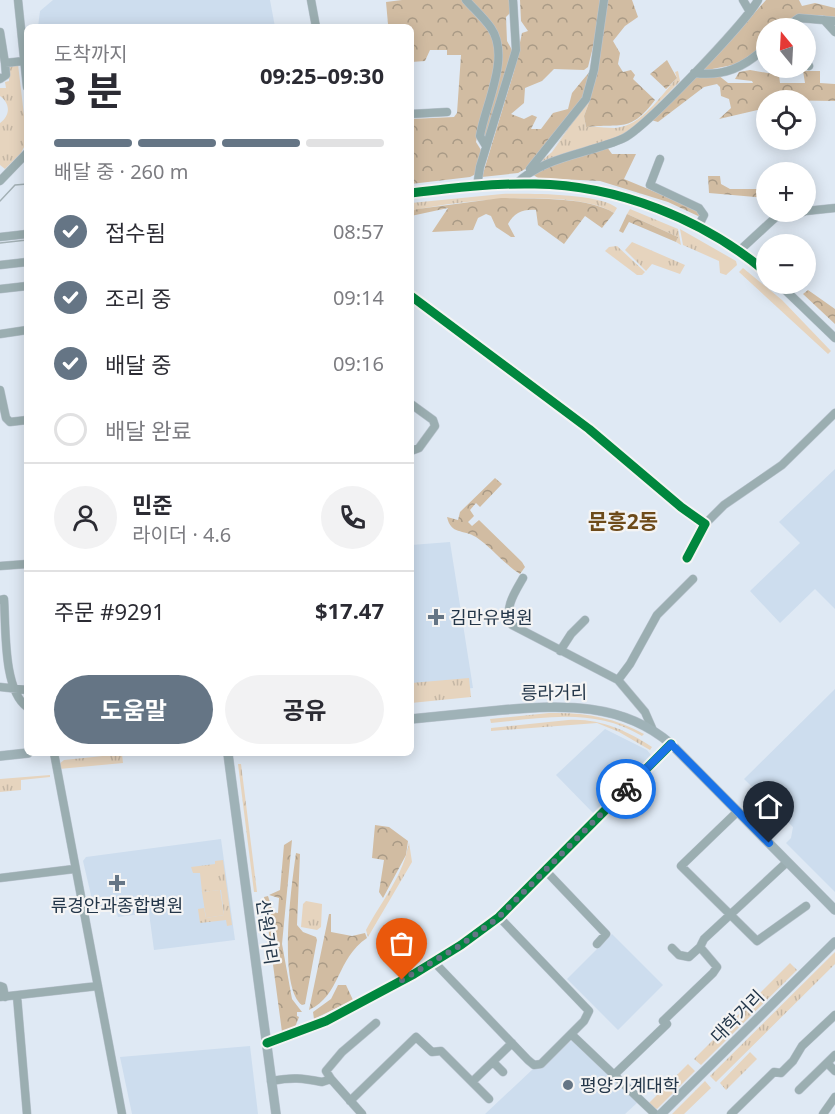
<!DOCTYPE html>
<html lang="ko">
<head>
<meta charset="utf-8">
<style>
  body { margin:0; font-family:"Noto Sans","Noto Sans KR",sans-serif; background:#f2f2f3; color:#2b2b33; height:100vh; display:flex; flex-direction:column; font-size:22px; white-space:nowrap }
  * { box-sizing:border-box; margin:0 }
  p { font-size:20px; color:#7c7c81 }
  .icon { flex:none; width:33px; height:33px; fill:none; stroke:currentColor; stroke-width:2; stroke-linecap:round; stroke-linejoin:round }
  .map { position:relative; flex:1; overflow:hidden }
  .details { position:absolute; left:24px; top:24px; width:390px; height:732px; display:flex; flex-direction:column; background:#fff; border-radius:9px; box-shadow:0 3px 15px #0003 }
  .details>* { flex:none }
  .needle { width:39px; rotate:342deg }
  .buttons { position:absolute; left:756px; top:18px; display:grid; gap:12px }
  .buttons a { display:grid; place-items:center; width:60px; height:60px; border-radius:50%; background:#fff; box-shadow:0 3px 15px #0003; font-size:30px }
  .pin { position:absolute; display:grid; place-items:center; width:51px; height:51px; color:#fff; margin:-62px -26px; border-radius:50% 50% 50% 0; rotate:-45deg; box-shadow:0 0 6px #0007 }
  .pin .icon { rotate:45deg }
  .courier { position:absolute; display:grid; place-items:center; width:60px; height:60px; margin:-30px; border:4px solid #1a73e8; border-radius:50%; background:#fff; color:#222; box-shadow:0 2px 8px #0007 }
  .headline em { font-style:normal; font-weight:700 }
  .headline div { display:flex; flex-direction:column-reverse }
  .headline { display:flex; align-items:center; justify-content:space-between; height:102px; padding:0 30px }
  h1 { font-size:39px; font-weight:700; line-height:45px }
  .bar { display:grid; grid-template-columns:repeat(4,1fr); gap:9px 6px; align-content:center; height:72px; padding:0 30px }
  .bar i { height:8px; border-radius:4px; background:#e1e1e2 }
  .bar .on { background:#657585 }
  .bar p { grid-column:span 4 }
  .line { display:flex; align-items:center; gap:15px; padding:0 30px; border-top:2px solid #e1e1e2 }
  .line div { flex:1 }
  .round { display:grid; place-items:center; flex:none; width:63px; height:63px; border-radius:32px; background:#f2f2f3 }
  ol { padding:0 30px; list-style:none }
  li { display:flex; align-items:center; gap:18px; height:66px }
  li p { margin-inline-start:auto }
  li .icon { padding:6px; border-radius:50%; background:#657585; color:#fff; stroke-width:4 }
  li:last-child { color:#7c7c81 }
  li i { width:33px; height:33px; border:3px solid #e1e1e2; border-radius:50% }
  .button { display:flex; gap:12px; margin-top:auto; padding:12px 30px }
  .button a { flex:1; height:69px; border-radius:36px; background:#657585; color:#fff; font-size:24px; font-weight:700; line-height:69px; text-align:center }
  .button a+a { background:#f2f2f3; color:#2b2b33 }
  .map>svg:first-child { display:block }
</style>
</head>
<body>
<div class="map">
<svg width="835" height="1114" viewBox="0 0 835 1114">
  <defs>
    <pattern id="grass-tufts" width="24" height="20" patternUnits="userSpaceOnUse" patternTransform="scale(1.5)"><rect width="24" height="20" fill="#e6d4be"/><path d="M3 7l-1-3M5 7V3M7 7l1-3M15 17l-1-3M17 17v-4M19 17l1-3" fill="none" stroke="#c5b7a5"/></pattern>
    <pattern id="forest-crowns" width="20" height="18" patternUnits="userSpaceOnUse" patternTransform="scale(1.5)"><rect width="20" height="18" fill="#d1bca2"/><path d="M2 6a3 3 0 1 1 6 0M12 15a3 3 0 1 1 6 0" fill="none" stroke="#a99a86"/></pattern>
  </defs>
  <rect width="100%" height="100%" fill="#dfe9f4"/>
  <!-- built -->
  <path fill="#cdddee" d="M53 0H270L275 27H38L40 11Z
    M835 469V609L815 589 780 623 750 591 800 543 779 522Z
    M450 542 473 688 411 694V545Z
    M835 689V892L786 843 791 838 793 827 744 779Z
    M605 729 647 750 651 755 594 814 556 775Z
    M221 839 235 940 154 950 149 913 118 917 116 909 95 912 83 861 86 857Z
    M612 934 663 985 618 1030 567 979Z
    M573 1039 638 1102 625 1114H485L533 1069 543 1066Z
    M250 1046 258 1114H132L120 1057Z"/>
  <!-- grass -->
  <path fill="url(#grass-tufts)" d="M18 64 27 141 21 153 5 169 0 165V123C11 115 10 103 0 96V88H6L5 82 9 81V66Z
    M678 71 680 81 634 128 618 138 539 163 552 152 591 97 584 116 586 127C596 126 606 128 615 128 642 126 660 96 677 78L675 72Z
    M502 194C526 193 600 193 617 208L614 213C576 188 455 200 411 211V203Z
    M630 209 678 229 681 245 676 242 678 237 627 214Z
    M680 229 736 261 737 265 726 275 720 273 719 261 683 245Z
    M632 242 685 265 680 274 652 264 646 271 625 250Z
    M617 246 645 272 642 275H637L605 251 609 247Z
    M743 268 782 300 831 351 828 354 739 272Z
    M469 678 471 697 411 703V683Z
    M549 713C583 712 614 717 644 734L642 736C594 707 543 718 491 723L490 719Z
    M568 720C599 718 626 730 652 747L650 750 619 732 597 723 491 731V728Z
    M122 754 123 763 59 769V764L64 760Z
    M238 764H241L257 892H254Z
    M50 775V777L21 780V790L0 792V779Z
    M409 842 412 862 368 937 366 930C382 900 404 875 409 842Z
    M223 860 232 925 227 926 226 920 200 923 198 909 204 908 206 918 224 915 221 890 202 892 200 873H193L191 867 215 864V861Z
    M306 901 322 904 321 927 317 930 301 927 303 904Z
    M835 952V964L716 1082 710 1076Z
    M790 963 797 970 701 1065 694 1059Z
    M750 1052 757 1059 726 1090 720 1083Z
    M688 1064 695 1071 657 1109 648 1104Z
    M705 1081 711 1088 684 1114H672Z"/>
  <!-- forest -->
  <path fill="url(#forest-crowns)" d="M402 0H463C471 10 484 20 490 32 507 65 483 109 476 142L481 150 476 174 470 177 411 184V119L454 117 457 113 461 55H447V50H430L425 61 411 62V27H378L388 24 386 2Z
    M469 0H510L512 11 506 17 507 41 512 50 509 65 486 139 483 132 499 44Z
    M520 0H600L597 31 588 67 584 70 554 69 542 81 525 88 524 103 511 114 524 119 532 115 537 117 531 129H541L553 113 568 109 572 93 591 70 583 101 527 168 518 173 482 177 514 71 522 33 528 31 521 21Z
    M606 0H632L638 17 625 26 613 41 620 53 618 64 623 72 631 70 635 75 633 79 655 100C630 133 622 123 586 127L584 116 590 100 551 152 583 108Z
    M766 0H799L802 6 815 3 835 8V17C822 16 809 13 797 17 781 22 789 28 766 28V42L743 63 702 71Z
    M667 60 677 78 666 89 650 74Z
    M750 70 779 75 780 83H805L803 71H820V83L835 84V101L766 100V108L719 119 731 108 729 99 721 96 720 87 717 84 704 87 658 122 651 120 696 77 718 75 728 83H753L752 81 735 79 739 72Z
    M607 147 612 154H636L624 179 694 208 701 215 698 216 668 202 600 181 538 178 532 174 535 170Z
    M708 176H720L721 184 730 189H766V198L709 193Z
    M501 198C531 199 588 196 614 213L602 228 585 216 564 244 538 225 536 210C523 209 514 213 508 224L515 237H511L496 227 491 216 486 214 478 218 473 230 432 232 448 208 411 216V211L418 209Z
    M627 214 678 237 676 242 629 222 623 233 619 231Z
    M808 290 835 309V324L803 294Z
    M495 478 502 484 480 507 476 503 470 510 474 516 468 522 472 526 479 520 522 562 525 567 520 574C503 563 491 547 476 537 463 529 451 535 447 517L458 520 460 512Z
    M375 825 389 827 408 841 406 855 383 898 379 892 384 860 372 858Z
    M292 840 282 944 292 999 302 1012H297V1016L299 1017 295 1027 282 1032 264 897 268 896 273 912 278 913 279 898 269 895 280 890 284 845Z
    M296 853 300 854 297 925 303 932 316 937 317 940 305 1004 302 1005C277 986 292 882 296 853Z
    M329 914H331V932L352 936 365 933 367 938C336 959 341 995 309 1010Z
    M338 985H346L353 1000 314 1019 313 1012 331 999Z"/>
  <!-- pitch -->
  <path fill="#e6d4be" d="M220 890 224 915 206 918 202 892Z"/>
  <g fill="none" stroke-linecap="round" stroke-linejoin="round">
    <defs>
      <path id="minor" d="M18 0 27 87
        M311 0 316 27
        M466 0C474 9 484 18 491 28 511 57 485 105 480 136L486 146
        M743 0 750 12
        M824 20 835 32
        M785 28 799 18 835 21
        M0 32 5 63 24 61
        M806 62 809 66
        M694 73C724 77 745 67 766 47
        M0 79 6 75 5 63
        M411 114 447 112
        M660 159 650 185 699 208 704 215 698 227
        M530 169 586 99 594 70 604 0
        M0 181 27 153
        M516 184C544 156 589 154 624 138 646 127 746 22 758 0
        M477 186 480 167 516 50 513 0
        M411 193C452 188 493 183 535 184 617 185 703 219 766 272
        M806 211 835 208
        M0 237 27 234
        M739 251 777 216 803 212
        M0 265 27 262
        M779 284 835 338
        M0 289 27 286
        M411 296 589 429 681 507 705 524 687 558
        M0 334 27 330
        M0 390 6 418 10 422 27 420
        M411 404 433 420 435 426 419 448 411 451
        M705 524 724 505 782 465 835 413
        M0 566 27 564
        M523 578C515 592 503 609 512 625L618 680 645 712 652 728
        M0 600 4 599C6 628 3 690 27 707
        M560 651 571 634 585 620
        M618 680 630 664 657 615 693 579
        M0 687 27 690
        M54 753 122 1114
        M737 812 681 866 757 941 806 906
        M545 870 606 934 597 944
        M0 878 74 869
        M672 948 679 955 689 957 700 947
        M434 962 528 1060 534 1065 541 1064 584 1021 589 1011 499 917
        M0 986 3 987 5 997
        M17 996 27 1114
        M0 997 98 986
        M571 1034 655 1114
        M267 1043 326 1021 414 974 461 945 499 917 671 744
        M493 1062 503 1072
        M827 1063 835 1071
        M615 1074 667 1024 663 1021 713 973 717 967 700 947 704 939 787 862
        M271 1081C293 1077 301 1078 322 1082L331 1079
        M472 1082 512 1043
        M799 1090 835 1055
        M350 1101 416 1037 432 1052 441 1051 489 1099
        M362 1114 331 1079 326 1071 342 1052 376 1023
        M731 1114 774 1072 781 1073 793 1061 802 1046 835 1015
        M823 1114 835 1097"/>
      <path id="major" d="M411 719C441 716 472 713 502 710 563 705 622 702 671 744L835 910
        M228 754 276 1114
        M0 756 28 753
        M661 1114 835 942"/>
    </defs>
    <!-- minor casing -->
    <use href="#minor" stroke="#bbc5d0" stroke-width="9"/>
    <!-- major casing -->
    <use href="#major" stroke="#bbc5d0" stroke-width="10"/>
    <!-- minor -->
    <use href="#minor" stroke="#9baeb1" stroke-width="8"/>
    <!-- major -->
    <use href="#major" stroke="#9fb2b7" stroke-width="9"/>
    <!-- tram -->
    <path stroke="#a3b0b5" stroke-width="1.5" d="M0 201 15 185 27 184
      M0 243 27 240"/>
    <defs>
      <path id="cycleway" d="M411 193C452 188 493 183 535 184 617 185 703 219 766 272
        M411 296 589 429 681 507 705 524 687 558
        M267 1043 326 1021 414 974 461 945 499 917 671 744"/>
    </defs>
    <!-- cycleway casing -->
    <use href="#cycleway" stroke="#f4f4f4" stroke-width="13"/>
    <!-- cycleway -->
    <use href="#cycleway" stroke="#00873e" stroke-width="9"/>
  </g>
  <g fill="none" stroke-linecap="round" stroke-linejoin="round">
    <!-- done -->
    <path stroke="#657585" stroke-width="6" stroke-dasharray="0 10.8" d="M402 980 461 945 499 917 626 789"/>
    <!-- route -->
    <path stroke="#1a73e8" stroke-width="8" d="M626 789 671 744 769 843"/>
  </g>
  <!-- markers -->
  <g fill="#657585" stroke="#f4f4f4" stroke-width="2">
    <path d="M433 608h6v6h6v6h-6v6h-6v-6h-6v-6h6z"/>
    <path d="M114 874h6v6h6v6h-6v6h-6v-6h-6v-6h6z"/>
    <circle cx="568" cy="1085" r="6"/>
  </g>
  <g text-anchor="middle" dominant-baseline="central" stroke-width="4.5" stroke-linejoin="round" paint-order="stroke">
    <!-- poi labels -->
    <g font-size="18" fill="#233649" stroke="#f4f4f4" text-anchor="start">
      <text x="450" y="617">김만유병원</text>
      <text x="117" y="905" text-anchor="middle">류경안과종합병원</text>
      <text x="580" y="1085">평양기계대학</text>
    </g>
    <!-- street labels -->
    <g font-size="18" fill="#233649" stroke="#f4f4f4">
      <text transform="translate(554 692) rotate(-1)">릉라거리</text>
      <text transform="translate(268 932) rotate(82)">산원거리</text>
      <text transform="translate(737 1016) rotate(-45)">대학거리</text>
    </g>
    <!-- quarter labels -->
    <g font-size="21" font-weight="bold" fill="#6d4a19" stroke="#f4f4f4">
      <text x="623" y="521">문흥2동</text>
    </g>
  </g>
</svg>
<div class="buttons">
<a><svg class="needle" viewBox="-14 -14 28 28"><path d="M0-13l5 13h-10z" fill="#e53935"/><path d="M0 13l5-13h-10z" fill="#7c7c81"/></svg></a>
<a><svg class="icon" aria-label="locate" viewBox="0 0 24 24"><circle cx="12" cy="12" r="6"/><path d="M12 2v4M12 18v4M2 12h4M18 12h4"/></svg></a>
<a>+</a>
<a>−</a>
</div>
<div class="pin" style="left:402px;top:980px;background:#ea580c"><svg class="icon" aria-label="bag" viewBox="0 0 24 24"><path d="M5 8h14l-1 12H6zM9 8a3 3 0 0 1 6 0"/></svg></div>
<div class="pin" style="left:769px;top:843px;background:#1f2937"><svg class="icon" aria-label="home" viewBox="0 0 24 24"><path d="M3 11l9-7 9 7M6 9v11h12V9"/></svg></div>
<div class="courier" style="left:626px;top:789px"><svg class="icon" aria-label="bike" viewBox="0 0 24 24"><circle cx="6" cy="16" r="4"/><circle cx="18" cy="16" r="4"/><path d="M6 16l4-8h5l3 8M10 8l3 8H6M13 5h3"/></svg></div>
<section class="details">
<div class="headline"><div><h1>3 분</h1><p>도착까지</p></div><em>09:25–09:30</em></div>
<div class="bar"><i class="on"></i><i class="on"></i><i class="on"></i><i></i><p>배달 중 · 260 m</p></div>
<ol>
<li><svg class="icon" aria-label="check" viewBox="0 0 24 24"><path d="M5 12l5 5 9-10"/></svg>접수됨<p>08:57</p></li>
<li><svg class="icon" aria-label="check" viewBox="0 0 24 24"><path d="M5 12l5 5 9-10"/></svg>조리 중<p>09:14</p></li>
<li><svg class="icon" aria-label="check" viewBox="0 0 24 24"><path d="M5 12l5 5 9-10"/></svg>배달 중<p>09:16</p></li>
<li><i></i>배달 완료</li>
</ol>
<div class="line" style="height:108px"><a class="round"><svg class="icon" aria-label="person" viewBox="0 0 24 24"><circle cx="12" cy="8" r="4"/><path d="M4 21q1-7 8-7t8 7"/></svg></a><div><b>민준</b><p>라이더 · 4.6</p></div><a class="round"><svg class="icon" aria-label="phone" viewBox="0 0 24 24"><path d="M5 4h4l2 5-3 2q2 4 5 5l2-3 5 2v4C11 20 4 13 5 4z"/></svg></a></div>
<div class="line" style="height:78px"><div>주문 #9291</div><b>$17.47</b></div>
<div class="button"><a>도움말</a><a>공유</a></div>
</section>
</div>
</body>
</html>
